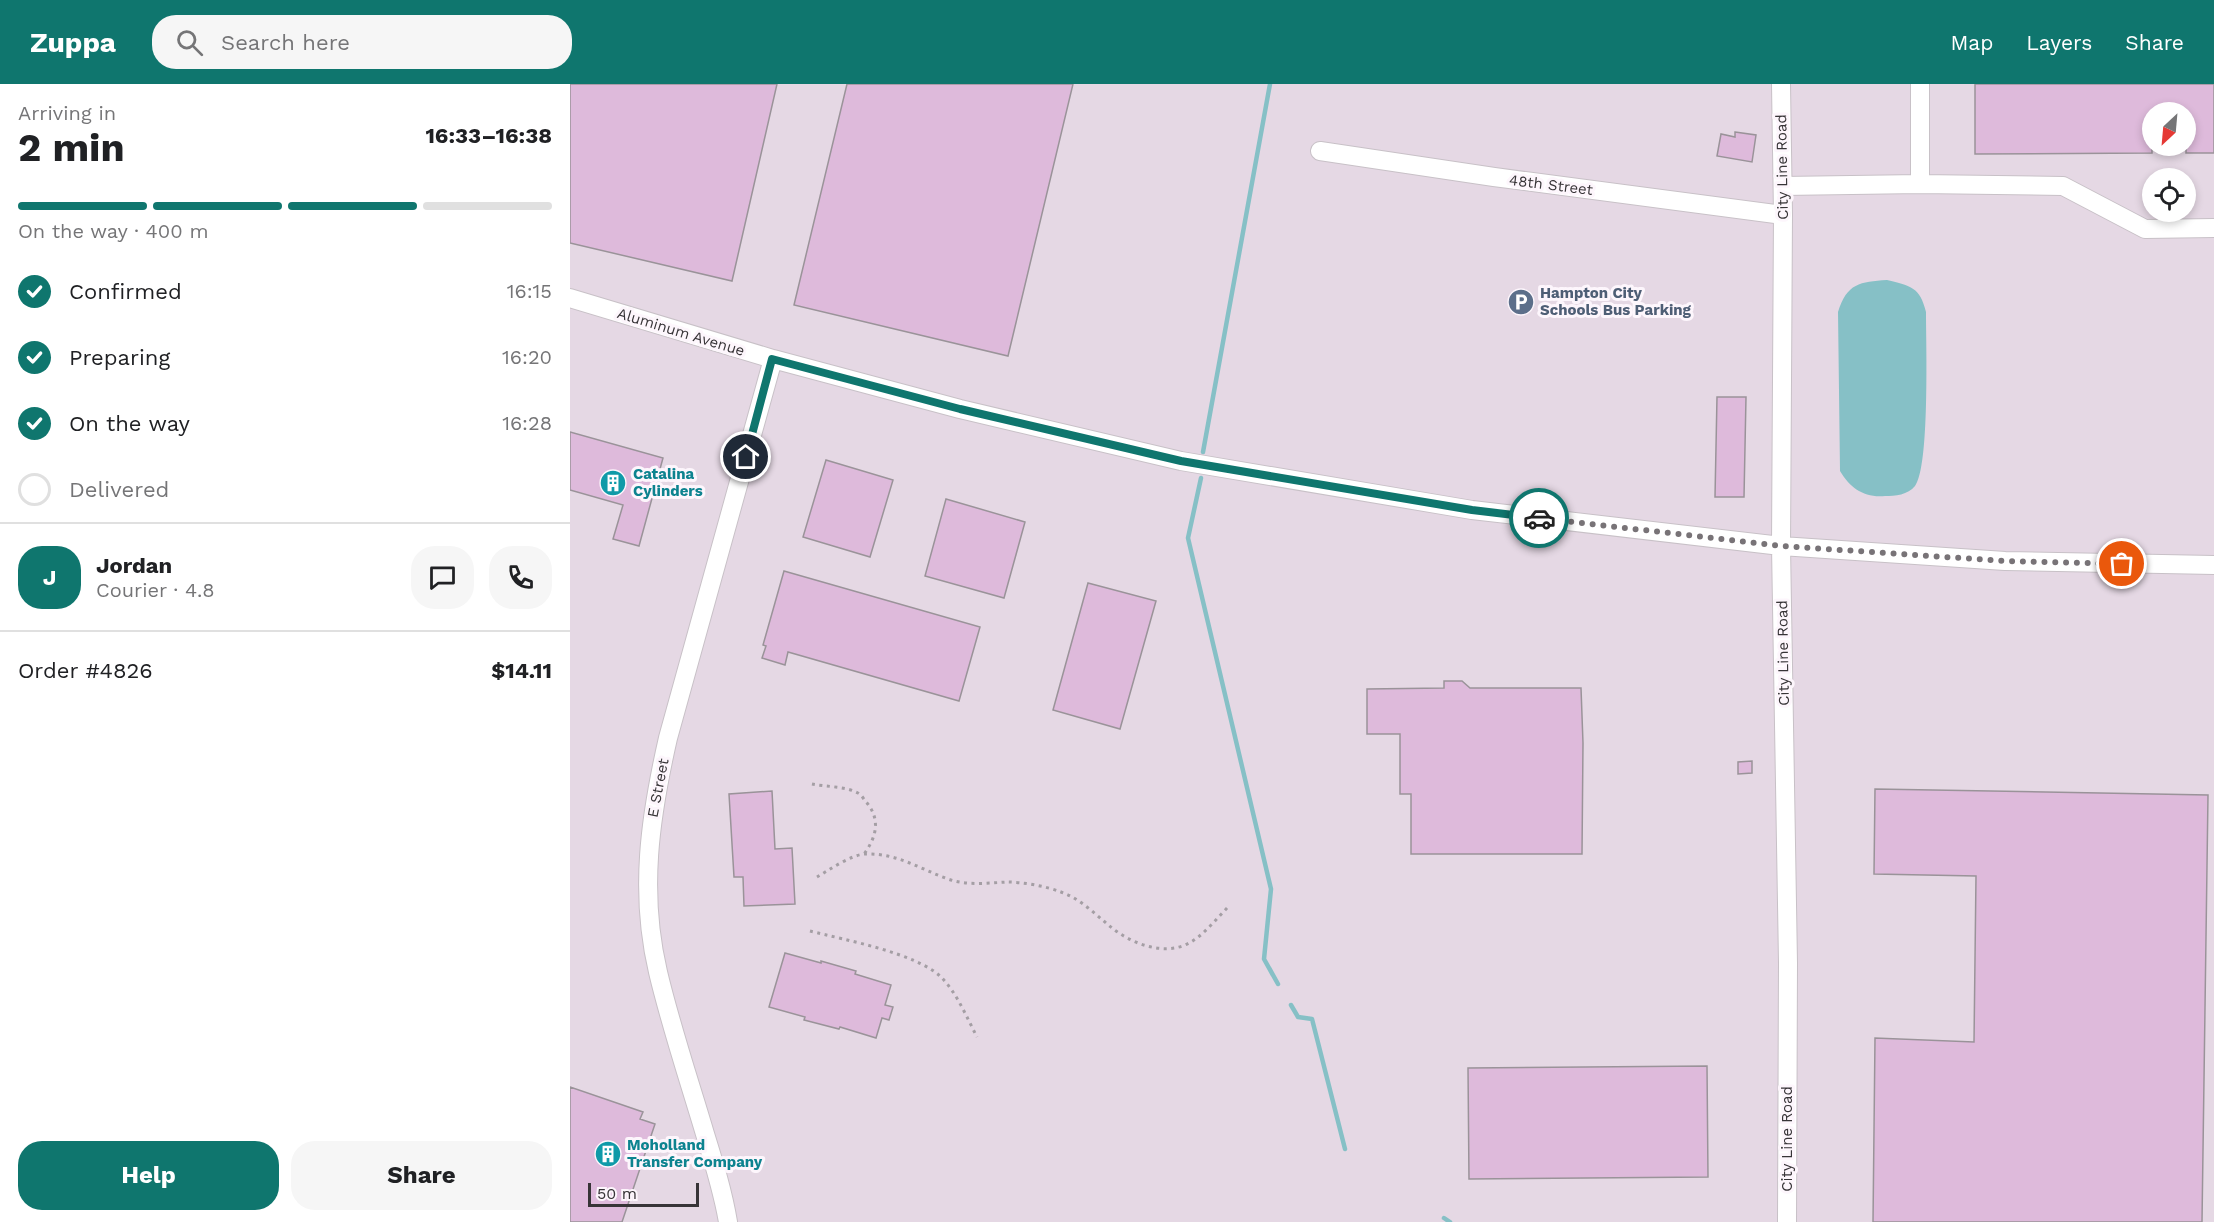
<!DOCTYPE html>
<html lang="en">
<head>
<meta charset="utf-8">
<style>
  body { margin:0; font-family:"Work Sans",sans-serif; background:#f6f6f6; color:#202124; height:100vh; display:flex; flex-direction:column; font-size:22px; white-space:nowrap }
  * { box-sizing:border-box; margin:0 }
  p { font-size:20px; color:#757577 }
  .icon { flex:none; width:33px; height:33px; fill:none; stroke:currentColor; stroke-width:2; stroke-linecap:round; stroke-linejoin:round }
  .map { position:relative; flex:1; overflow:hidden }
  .panel { display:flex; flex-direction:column; background:#fff; width:570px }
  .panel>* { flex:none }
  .needle { width:39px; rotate:206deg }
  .buttons { position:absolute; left:1572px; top:18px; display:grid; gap:12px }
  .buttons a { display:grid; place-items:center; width:54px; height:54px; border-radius:50%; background:#fff; box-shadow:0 3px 9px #0003; font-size:30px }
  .scale { position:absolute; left:18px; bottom:15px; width:111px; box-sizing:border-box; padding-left:6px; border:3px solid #373437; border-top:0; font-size:16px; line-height:21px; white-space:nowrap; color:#373437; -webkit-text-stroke:4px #fdf6fc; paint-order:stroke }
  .pin { position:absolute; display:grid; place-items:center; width:51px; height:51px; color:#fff; margin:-26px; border:3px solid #fff; border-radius:50%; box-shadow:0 2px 6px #0007 }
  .courier { position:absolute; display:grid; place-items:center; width:60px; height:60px; margin:-30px; border:4px solid #0f766e; border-radius:50%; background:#fff; color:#222; box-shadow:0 2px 8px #0007 }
  .summary em { font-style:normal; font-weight:700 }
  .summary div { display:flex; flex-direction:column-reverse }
  .summary { display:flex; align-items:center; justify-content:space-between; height:102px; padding:0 18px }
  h1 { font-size:39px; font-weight:700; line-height:45px }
  .bar { display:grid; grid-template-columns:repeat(4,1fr); gap:9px 6px; align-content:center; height:72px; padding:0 18px }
  .bar i { height:8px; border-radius:4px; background:#e0e0e0 }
  .bar .on { background:#0f766e }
  .bar p { grid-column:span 4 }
  .line { display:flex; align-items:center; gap:15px; padding:0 18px; border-top:2px solid #e0e0e0 }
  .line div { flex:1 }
  .round { display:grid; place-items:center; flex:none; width:63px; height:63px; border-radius:24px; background:#f6f6f6 }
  ol { padding:0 18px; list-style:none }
  li { display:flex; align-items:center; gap:18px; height:66px }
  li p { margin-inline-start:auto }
  li .icon { padding:6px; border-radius:50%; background:#0f766e; color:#fff; stroke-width:4 }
  li:last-child { color:#757577 }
  li i { width:33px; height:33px; border:3px solid #e0e0e0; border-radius:50% }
  .primary-button { display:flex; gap:12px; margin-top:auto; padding:12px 18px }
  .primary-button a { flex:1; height:69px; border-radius:24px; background:#0f766e; color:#fff; font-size:24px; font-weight:700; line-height:69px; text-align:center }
  .primary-button a+a { background:#f6f6f6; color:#202124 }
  header { display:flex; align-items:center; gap:36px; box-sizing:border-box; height:84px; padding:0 30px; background:#0f766e; color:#fff }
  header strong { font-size:28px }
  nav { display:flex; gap:33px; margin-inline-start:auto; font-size:21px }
  .search { width:420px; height:54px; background:#f6f6f6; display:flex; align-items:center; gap:15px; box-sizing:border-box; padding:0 21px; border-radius:24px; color:#757577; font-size:22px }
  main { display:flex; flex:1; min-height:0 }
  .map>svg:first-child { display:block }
</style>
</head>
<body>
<header>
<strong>Zuppa</strong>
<div class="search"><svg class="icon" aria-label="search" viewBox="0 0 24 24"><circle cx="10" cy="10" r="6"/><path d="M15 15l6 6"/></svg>Search here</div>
<nav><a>Map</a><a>Layers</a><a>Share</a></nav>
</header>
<main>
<section class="panel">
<div class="summary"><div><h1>2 min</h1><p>Arriving in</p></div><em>16:33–16:38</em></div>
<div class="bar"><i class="on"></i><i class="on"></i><i class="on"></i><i></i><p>On the way · 400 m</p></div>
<ol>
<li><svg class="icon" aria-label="check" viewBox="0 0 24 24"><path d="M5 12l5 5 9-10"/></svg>Confirmed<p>16:15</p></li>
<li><svg class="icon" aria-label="check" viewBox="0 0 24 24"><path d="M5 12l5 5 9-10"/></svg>Preparing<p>16:20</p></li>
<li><svg class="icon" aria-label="check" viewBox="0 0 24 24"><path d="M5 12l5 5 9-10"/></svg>On the way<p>16:28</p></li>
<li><i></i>Delivered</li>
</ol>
<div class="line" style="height:108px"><b class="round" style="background:#0f766e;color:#fff">J</b><div><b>Jordan</b><p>Courier · 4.8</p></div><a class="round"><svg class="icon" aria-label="chat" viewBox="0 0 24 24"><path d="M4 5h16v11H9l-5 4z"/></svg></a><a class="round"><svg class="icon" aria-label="phone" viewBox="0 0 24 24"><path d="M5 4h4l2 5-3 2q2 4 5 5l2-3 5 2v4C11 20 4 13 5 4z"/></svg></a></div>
<div class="line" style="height:78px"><div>Order #4826</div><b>$14.11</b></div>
<div class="primary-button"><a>Help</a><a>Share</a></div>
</section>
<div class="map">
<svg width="1644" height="1138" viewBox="0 0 1644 1138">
  <rect width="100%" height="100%" fill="#f0e8ef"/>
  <!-- built -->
  <path fill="#e5d8e4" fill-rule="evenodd" d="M0 0H1644V1138H0ZM1582 28H1616V62H1582ZM1582 94H1616V128H1582Z"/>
  <!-- water -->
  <path fill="#86c0c6" d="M1317 196C1341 202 1350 203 1356 228 1356 259 1360 383 1345 402 1338 411 1325 412 1315 412 1294 414 1280 404 1270 387L1268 228C1277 199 1290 198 1317 196Z"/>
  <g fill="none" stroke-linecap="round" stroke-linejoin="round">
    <!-- stream -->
    <path stroke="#86c0c6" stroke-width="4.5" d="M633 368 700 0
      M631 394 618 454 701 805 694 875 708 900
      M721 921 728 933 742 935 775 1065
      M874 1134 880 1138"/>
  </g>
  <!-- building -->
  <path fill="#debadb" stroke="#9a9399" stroke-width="1.5" d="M0 0H207L162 197 0 159Z
    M277 0H503L438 272 224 221Z
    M1405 0H1644V69H1616V28H1582V69L1405 70Z
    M1165 48 1186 51 1182 78 1147 72 1151 50 1165 53Z
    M1147 313H1176L1174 413H1145Z
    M0 348 93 374 69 462 43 455 53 421 0 406Z
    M256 376 323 396 300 473 233 453Z
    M376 415 455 438 434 514 355 492Z
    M214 487 410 543 389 617 218 568 215 581 192 574 196 562 193 561Z
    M518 499 586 517 550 645 483 626Z
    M874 597H892L900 604H1011L1013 659 1012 770H841V710H830V650H797V605L874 604Z
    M1182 677V689L1168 690V678Z
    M1305 705 1638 711 1632 1138H1303L1305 954 1404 958 1406 792 1304 790Z
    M202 707 205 765 222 764 225 820 174 822 173 793H164L159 710Z
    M215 869 251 879V877L286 887 285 890 321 901 315 921 323 923 319 936 312 934 306 954 270 943 269 945 234 936 235 933 199 923Z
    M1137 982 1138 1093 899 1095 898 984Z
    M0 1003 73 1028 70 1035 85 1040 52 1138H0Z"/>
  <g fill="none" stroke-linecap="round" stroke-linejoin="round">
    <defs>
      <path id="minor" d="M1211 0 1213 131 1211 462 1218 879 1217 1138
        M1350 0V100L1493 102 1575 145 1644 144
        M750 67 924 93 1213 131
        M1213 102 1350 100
        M0 214 203 275 390 325 611 377 902 426 1211 462 1435 477 1644 481
        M158 1138C153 1108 144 1079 135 1050 119 996 101 943 88 888 69 808 80 733 98 654L203 275"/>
    </defs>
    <!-- minor casing -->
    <use href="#minor" stroke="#c8c1c7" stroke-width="20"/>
    <!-- path -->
    <path stroke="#a49ea4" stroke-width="3" stroke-dasharray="3 4.5" stroke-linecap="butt" d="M242 700C256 703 275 702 288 709 292 711 294 716 297 719 311 736 306 754 294 770
      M247 793C259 786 282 770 296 770 327 769 350 785 378 795 397 802 418 799 437 798 453 798 475 802 491 808 511 815 526 831 542 844 561 859 591 871 615 861 632 854 646 835 659 822
      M240 847C275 856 346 869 371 893 387 909 397 934 407 953"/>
    <!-- minor -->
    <use href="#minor" stroke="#fff" stroke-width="18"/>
  </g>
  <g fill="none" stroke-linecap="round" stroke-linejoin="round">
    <!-- done -->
    <path stroke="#787377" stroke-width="6" stroke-dasharray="0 10.8" d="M969 434 1212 462 1435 477 1552 480"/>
    <!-- route -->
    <path stroke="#0f766e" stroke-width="8" d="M176 373 202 275 390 325 611 377 902 426 969 434"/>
  </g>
  <!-- icons -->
  <defs>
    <symbol id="parking-disc" viewBox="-11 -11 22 22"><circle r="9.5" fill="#5c6f8a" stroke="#fdf6fc"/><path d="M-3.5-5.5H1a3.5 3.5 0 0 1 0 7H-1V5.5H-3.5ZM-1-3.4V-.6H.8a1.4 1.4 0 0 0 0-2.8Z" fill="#fff"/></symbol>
    <symbol id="building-disc" viewBox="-11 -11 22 22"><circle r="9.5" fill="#0f9aa8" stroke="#fdf6fc"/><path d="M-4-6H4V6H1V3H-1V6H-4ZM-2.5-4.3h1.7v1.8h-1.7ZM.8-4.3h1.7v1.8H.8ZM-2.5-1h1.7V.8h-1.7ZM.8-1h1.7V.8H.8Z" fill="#fff"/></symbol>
  </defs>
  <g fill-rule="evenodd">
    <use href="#parking-disc" x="936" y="203" width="30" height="30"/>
    <use href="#building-disc" x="28" y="384" width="30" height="30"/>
    <use href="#building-disc" x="23" y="1055" width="30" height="30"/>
  </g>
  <g text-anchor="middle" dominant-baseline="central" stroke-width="6" stroke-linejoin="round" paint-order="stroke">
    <!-- street labels -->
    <g font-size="15" fill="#373437" stroke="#fdf6fc">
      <text transform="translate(1212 83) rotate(-91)">City Line Road</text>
      <text transform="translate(981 101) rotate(7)">48th Street</text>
      <text transform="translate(111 248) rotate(17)">Aluminum Avenue</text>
      <text transform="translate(1213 569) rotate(-91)">City Line Road</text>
      <text transform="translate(88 704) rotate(-79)">E Street</text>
      <text transform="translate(1217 1055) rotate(-90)">City Line Road</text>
    </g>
    <!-- service labels -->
    <g font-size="15" font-weight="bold" fill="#4e5e75" stroke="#fdf6fc" text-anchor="start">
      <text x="970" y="209">Hampton City<tspan x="970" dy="17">Schools Bus Parking</tspan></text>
    </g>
    <!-- culture labels -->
    <g font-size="15" font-weight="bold" fill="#0d838f" stroke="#fdf6fc" text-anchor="start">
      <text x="63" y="390">Catalina<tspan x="63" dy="17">Cylinders</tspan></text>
      <text x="57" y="1061">Moholland<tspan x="57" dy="17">Transfer Company</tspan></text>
    </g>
  </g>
</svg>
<div class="buttons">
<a><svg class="needle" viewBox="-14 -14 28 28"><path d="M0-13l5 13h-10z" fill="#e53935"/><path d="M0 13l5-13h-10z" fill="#757577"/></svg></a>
<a><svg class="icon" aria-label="locate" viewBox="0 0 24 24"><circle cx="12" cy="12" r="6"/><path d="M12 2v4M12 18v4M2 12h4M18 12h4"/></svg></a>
</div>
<div class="scale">50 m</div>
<div class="pin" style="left:1552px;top:480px;background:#ea580c"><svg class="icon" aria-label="bag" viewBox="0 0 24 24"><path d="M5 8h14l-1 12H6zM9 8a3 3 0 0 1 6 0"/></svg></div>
<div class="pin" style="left:176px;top:373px;background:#1f2937"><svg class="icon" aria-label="home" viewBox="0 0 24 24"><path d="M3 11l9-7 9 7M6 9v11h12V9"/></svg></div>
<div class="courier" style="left:969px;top:434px"><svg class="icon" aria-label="car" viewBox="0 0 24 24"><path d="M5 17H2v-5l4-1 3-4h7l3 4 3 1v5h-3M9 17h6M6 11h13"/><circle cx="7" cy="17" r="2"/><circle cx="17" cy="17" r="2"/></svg></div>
</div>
</main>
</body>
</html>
